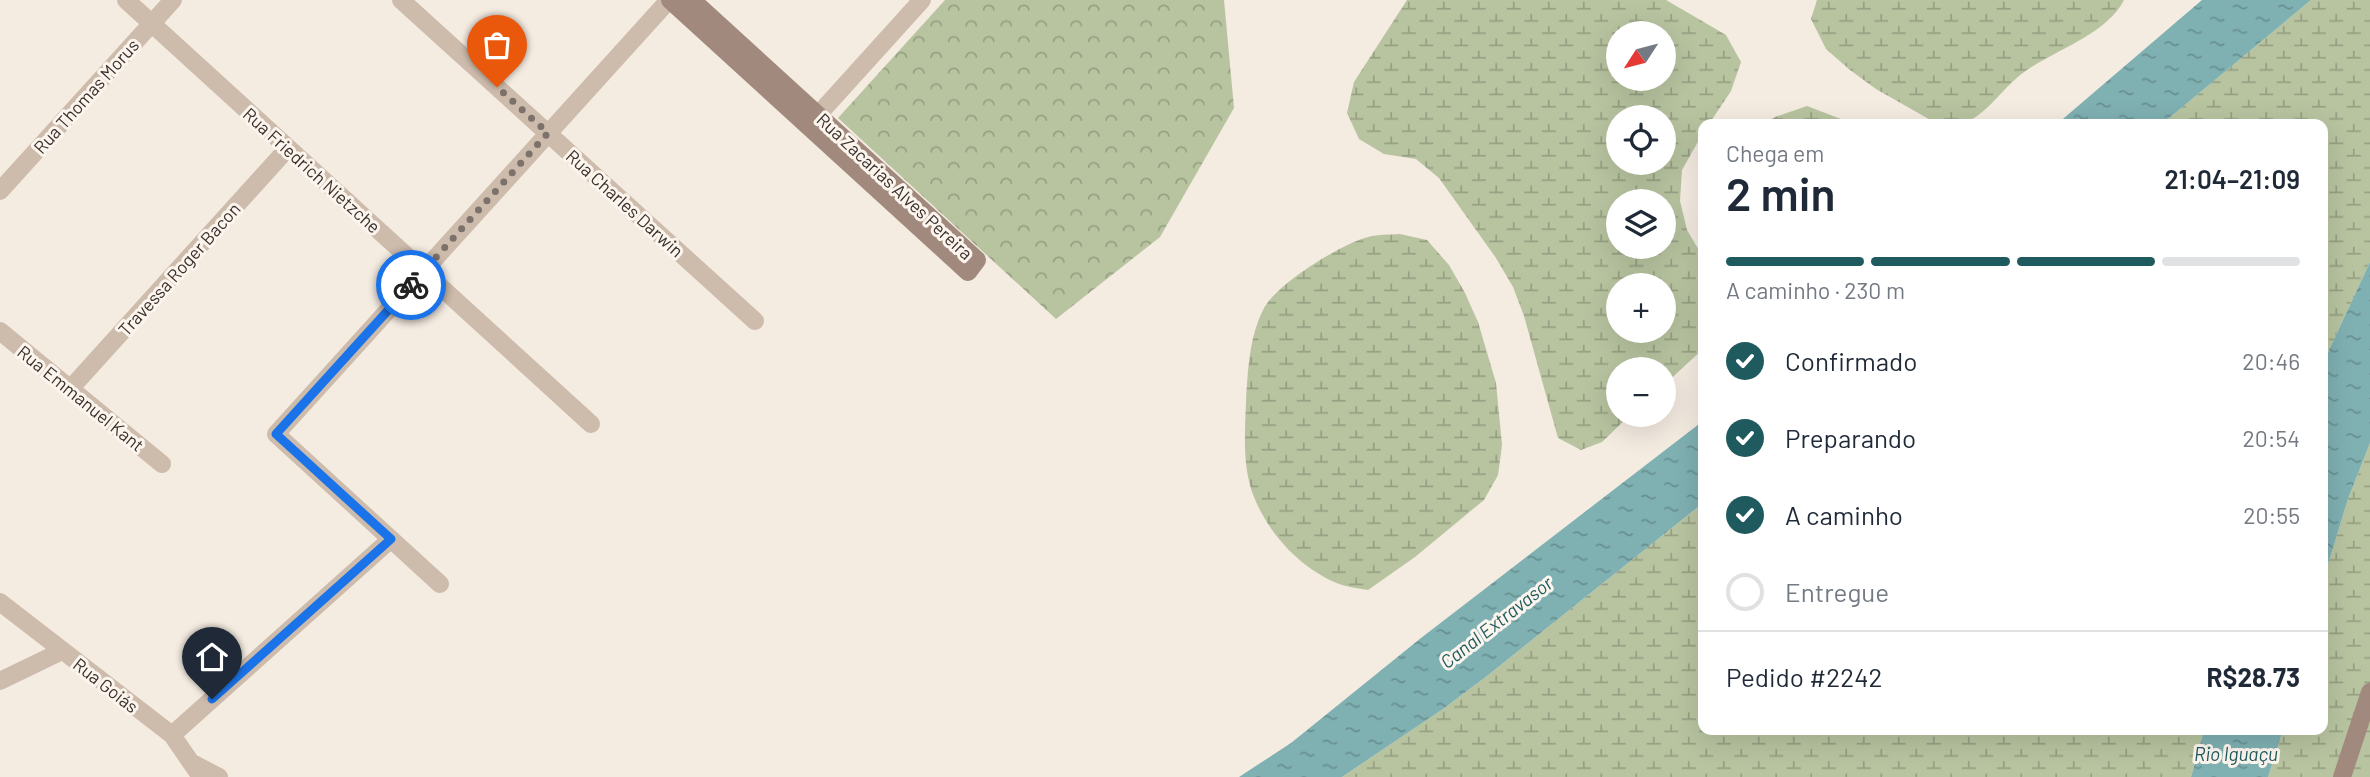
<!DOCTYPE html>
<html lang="pt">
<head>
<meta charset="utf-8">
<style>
  body { margin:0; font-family:Barlow,sans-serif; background:#f6f6f7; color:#1f2937; height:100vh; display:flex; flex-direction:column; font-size:26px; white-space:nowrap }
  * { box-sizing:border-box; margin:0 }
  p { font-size:23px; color:#747a83 }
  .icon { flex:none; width:38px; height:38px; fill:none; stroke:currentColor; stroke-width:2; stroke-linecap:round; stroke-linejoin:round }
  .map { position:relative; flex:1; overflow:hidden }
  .sheet { position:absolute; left:1698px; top:119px; width:630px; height:616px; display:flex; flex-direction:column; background:#fff; border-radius:14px; box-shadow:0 7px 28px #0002 }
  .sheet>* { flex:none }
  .needle { width:46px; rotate:234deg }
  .tools { position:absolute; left:1606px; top:21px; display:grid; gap:14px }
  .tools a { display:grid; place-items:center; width:70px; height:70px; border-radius:50%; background:#fff; box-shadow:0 7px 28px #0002; font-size:35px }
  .pin { position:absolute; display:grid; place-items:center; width:60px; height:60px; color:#fff; margin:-72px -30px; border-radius:50% 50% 50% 0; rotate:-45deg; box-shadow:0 0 7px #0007 }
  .pin .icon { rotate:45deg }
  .courier { position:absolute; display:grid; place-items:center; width:70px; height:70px; margin:-35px; border:5px solid #1a73e8; border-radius:50%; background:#fff; color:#222; box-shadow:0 2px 9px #0007 }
  .overview em { font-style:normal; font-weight:600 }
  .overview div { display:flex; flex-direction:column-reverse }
  .overview { display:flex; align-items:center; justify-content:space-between; height:119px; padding:0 28px }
  h1 { font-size:46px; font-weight:600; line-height:52px }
  .bar { display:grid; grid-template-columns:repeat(4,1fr); gap:10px 7px; align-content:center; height:84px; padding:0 28px }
  .bar i { height:9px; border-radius:5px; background:#e0e1e3 }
  .bar .selected { background:#1f5a5e }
  .bar p { grid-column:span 4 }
  .line { display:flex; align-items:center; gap:18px; padding:0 28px; border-top:2px solid #e0e1e3 }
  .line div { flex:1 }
  ol { padding:0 28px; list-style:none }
  li { display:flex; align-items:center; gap:21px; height:77px }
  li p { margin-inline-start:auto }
  li .icon { padding:7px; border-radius:50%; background:#1f5a5e; color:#fff; stroke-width:4 }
  li:last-child { color:#747a83 }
  li i { width:38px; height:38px; border:4px solid #e0e1e3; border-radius:50% }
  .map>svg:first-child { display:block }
</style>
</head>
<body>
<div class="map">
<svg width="2370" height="777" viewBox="0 0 2370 777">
  <defs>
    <pattern id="forest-crowns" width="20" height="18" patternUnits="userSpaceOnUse" patternTransform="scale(1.75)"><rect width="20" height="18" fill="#b8c4a0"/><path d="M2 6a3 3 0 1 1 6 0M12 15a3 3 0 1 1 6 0" fill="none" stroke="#97a083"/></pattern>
    <pattern id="wetland-marsh" width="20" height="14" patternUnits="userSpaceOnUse" patternTransform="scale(1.75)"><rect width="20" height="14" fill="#b8c4a0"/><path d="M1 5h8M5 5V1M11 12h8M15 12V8" fill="none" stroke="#97a083"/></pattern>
    <pattern id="water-ripples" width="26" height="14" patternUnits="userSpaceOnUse" patternTransform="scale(1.75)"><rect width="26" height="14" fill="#7fb0b2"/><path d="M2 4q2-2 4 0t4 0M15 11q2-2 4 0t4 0" fill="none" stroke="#699091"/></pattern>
  </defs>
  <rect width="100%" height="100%" fill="#f4ebe1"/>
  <!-- forest -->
  <path fill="url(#forest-crowns)" d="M945 0H1224L1234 108 1160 237 1056 319 838 118Z"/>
  <!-- wetland -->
  <path fill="url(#wetland-marsh)" fill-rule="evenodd" d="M1407 0H1666L1726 35 1741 62 1731 91 1709 124H1703V133L1682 170 1680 201 1687 230 1703 257V349L1664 385V369H1619V415H1630L1602 442 1581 450 1558 438 1524 316 1513 287 1496 258 1439 178 1416 159 1384 154 1359 139 1347 113 1354 82ZM1664 33V79H1619V33ZM1664 117V163H1619V117ZM1664 201V247H1619V201ZM1664 285V331H1619V285Z
    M1817 0H2124C2106 36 2050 51 2019 76 2003 89 1990 109 1971 120 1960 126 1946 125 1934 122L1876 89 1850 70 1826 49 1811 19Z
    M2311 0H2370V262L2322 365V124H2162Z
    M1807 106 1854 124H1764L1775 117Z
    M1400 234 1427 240 1449 265 1465 293 1478 322 1496 383 1502 445 1498 475 1484 500 1415 557 1368 590C1360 589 1350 587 1342 585 1303 571 1269 535 1254 497 1242 468 1245 432 1246 402 1248 370 1249 337 1264 308 1278 283 1341 244 1368 237 1378 234 1390 235 1400 234Z
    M2370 443V777H2268L2283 730H2322V584L2348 499Z
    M1703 503V730H2204L2191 777H1342L1443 709 1487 676Z"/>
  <!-- water -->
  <path fill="url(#water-ripples)" d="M2202 0H2311L2162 124H2057Z
    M2370 262V443L2348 499 2322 584V365Z
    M1703 421V503L1487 676 1443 709 1342 777H1239L1291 743 1421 638Z
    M2204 730H2283L2268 777H2191Z"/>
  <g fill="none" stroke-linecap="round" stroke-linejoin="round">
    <!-- street -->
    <path stroke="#cdbbac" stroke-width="18" d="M126 0 591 424
      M401 0 755 321
      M808 126 922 0
      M0 191 173 0
      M0 331 162 464
      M70 389 288 148
      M440 584 276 434 669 0
      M0 602 172 735 201 777
      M0 681 62 651
      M172 735 391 539
      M194 764 219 777"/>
    <!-- secondary -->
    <path stroke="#a18a7d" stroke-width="18" d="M670 0 968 272 977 260 692 0
      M2342 777 2370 692"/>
  </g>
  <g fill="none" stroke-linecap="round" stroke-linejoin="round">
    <!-- done -->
    <path stroke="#7c716b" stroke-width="7" stroke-dasharray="0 12.6" d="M411 285 548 133 497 87"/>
    <!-- route -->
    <path stroke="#1a73e8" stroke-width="9" d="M212 699 391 539 276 434 411 285"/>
  </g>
  <g text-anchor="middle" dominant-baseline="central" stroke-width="6" stroke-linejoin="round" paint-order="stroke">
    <!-- street labels -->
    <g font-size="18" fill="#3b302b" stroke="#fbf5ee">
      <text transform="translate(86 96) rotate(-48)">Rua Thomas Morus</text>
      <text transform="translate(312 170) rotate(42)">Rua Friedrich Nietzche</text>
      <text transform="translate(895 186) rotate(43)">Rua Zacarias Alves Pereira</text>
      <text transform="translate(625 203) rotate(42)">Rua Charles Darwin</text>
      <text transform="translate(179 269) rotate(-48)">Travessa Roger Bacon</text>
      <text transform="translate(81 398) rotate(39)">Rua Emmanuel Kant</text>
      <text transform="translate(106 685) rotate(38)">Rua Goiás</text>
    </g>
    <!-- water labels -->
    <g font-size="19" font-style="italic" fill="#1f5a5e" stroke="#fbf5ee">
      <text transform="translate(1496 622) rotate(-38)">Canal Extravasor</text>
      <text x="2236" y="753">Rio Iguaçu</text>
    </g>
  </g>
</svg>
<div class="tools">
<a><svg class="needle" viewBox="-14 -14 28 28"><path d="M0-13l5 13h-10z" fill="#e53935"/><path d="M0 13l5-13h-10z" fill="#747a83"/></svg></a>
<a><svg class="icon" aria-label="locate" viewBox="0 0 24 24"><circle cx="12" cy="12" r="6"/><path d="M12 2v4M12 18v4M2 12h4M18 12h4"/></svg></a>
<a><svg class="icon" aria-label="layers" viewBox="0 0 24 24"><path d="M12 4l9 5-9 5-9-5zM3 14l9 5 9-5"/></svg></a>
<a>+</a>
<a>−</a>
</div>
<div class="pin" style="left:497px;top:87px;background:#ea580c"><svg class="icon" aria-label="bag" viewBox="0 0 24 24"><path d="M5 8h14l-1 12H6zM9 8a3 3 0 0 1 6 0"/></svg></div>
<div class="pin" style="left:212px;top:699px;background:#1f2937"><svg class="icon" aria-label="home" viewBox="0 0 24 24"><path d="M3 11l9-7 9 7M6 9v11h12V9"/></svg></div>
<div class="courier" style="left:411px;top:285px"><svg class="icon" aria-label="bike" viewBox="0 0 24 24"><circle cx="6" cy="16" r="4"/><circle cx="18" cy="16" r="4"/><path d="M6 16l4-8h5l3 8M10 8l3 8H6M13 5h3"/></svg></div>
<section class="sheet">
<div class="overview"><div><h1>2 min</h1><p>Chega em</p></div><em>21:04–21:09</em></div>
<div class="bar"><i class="selected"></i><i class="selected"></i><i class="selected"></i><i></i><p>A caminho · 230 m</p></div>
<ol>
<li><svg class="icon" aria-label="check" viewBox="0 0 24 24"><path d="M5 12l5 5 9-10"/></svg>Confirmado<p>20:46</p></li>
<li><svg class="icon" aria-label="check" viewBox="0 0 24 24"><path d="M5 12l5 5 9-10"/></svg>Preparando<p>20:54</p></li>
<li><svg class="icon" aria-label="check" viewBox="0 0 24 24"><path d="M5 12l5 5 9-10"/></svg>A caminho<p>20:55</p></li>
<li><i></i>Entregue</li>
</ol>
<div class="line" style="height:91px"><div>Pedido #2242</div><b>R$28.73</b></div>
</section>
</div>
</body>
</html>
